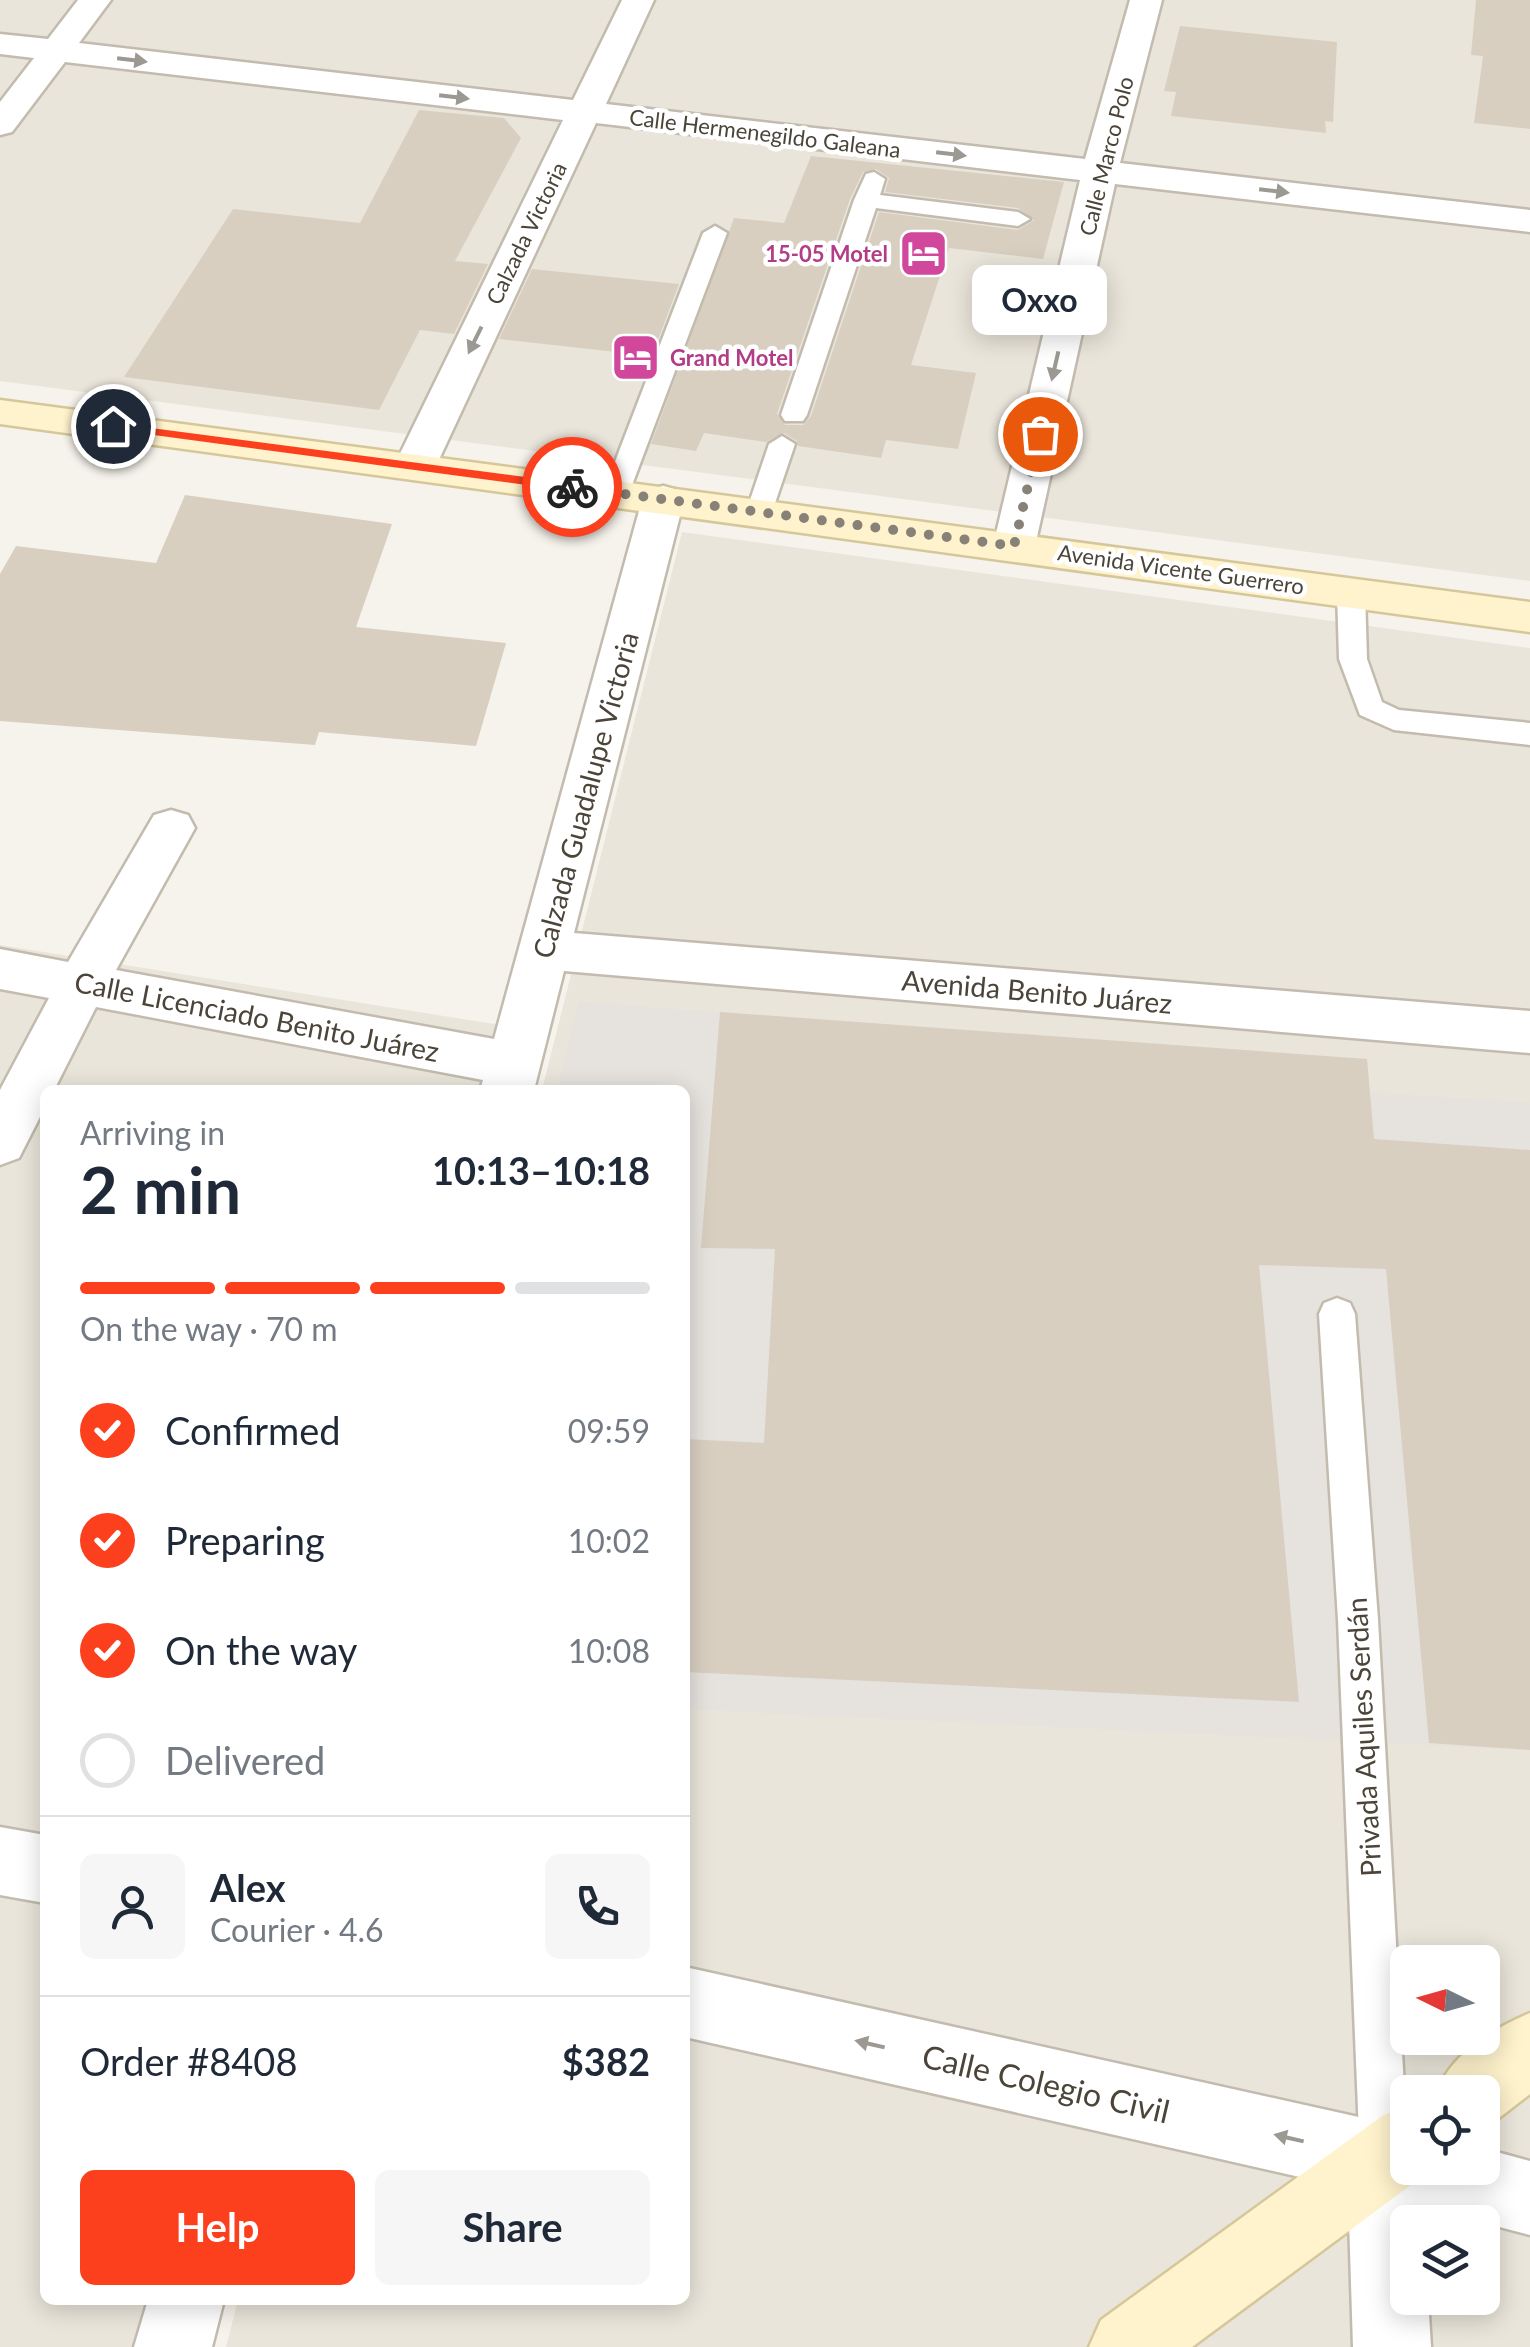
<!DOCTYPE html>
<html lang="en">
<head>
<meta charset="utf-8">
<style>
  body { margin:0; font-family:Lato,sans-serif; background:#f6f6f7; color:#1f2937; height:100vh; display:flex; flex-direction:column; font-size:38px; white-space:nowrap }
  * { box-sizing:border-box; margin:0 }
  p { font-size:32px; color:#747a83 }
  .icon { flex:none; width:55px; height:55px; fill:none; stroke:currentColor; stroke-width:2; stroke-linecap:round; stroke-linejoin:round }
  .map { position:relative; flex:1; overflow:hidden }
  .sheet { position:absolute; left:40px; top:1085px; width:650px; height:1220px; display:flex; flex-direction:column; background:#fff; border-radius:15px; box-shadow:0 5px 25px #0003 }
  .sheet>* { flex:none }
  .needle { width:65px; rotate:275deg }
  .fabs { position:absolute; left:1390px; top:1945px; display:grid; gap:20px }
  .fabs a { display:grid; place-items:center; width:110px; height:110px; border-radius:15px; background:#fff; box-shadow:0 5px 25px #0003; font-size:50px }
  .pin { position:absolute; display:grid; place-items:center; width:85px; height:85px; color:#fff; margin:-42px; border:5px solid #fff; border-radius:50%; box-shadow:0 2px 10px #0007 }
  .courier { position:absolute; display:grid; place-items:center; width:100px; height:100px; margin:-50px; border:8px solid #fc3f1d; border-radius:50%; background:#fff; color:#222; box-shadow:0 2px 12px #0007 }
  .bubble { position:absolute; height:70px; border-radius:15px; background:#fff; box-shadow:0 5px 25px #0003; font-size:32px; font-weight:700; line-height:70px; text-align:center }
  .overview em { font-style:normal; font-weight:700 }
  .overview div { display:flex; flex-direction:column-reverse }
  .overview { display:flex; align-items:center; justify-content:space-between; height:170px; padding:0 40px }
  h1 { font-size:65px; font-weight:700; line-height:75px }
  .bar { display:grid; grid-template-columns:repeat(4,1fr); gap:15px 10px; align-content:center; height:120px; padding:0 40px }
  .bar i { height:12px; border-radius:8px; background:#e0e1e3 }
  .bar .current { background:#fc3f1d }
  .bar p { grid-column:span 4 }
  .line { display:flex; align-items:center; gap:25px; padding:0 40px; border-top:2px solid #e0e1e3 }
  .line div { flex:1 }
  .round { display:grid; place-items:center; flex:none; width:105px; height:105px; border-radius:15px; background:#f6f6f7 }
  ol { padding:0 40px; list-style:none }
  li { display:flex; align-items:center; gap:30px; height:110px }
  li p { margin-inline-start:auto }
  li .icon { padding:10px; border-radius:50%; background:#fc3f1d; color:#fff; stroke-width:4 }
  li:last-child { color:#747a83 }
  li i { width:55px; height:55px; border:5px solid #e0e1e3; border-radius:50% }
  .button { display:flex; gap:20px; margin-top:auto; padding:20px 40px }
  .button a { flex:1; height:115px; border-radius:15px; background:#fc3f1d; color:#fff; font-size:40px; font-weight:700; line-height:115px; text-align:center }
  .button a+a { background:#f6f6f7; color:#1f2937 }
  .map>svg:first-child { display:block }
</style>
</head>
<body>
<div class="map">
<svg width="1530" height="2347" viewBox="0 0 1530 2347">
  <rect width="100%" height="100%" fill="#f6f3ec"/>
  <!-- residential -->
  <path fill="#eae5da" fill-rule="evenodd" d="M0 0H1530V581L0 381Z
    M682 532 1530 648V2347H226L238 2300H685V1090H542ZM1408 1962H1482V2038H1408ZM1408 2092H1482V2168H1408ZM1408 2222H1482V2298H1408Z
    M0 945 525 1029 509 1090H45V2300H193L181 2347H0Z"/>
  <!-- industrial -->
  <path fill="#e6e2dd" d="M579 1002 1367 1059 1370 1092 1530 1103V1750L685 1709V1090H557Z"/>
  <!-- building -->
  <path fill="#d8cfc1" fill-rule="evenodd" d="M1476 0H1530V129L1474 123 1483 56 1471 55Z
    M1180 26 1337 42 1333 122 1325 121 1326 133 1171 116 1176 92 1164 91Z
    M419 110 504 118 521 138 455 261 488 264 454 334 420 330 379 410 124 377 233 209 360 223Z
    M811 156 1064 182 1043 259 949 248 911 365 976 373 958 449 886 440 881 458 798 446 797 441 784 433 766 442 704 433 696 451 651 444 734 218 784 223ZM876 169 889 178 885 192 1018 208 1034 220 1018 230 879 212 811 416 803 425H785L777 414 850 199 863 172Z
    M532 269 679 284 652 356 499 339Z
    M185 495 392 524 356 627 506 643 476 746 319 732 315 745 0 721V574L16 546 156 563Z
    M720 1012 1367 1059 1374 1139 1530 1150V1750L1429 1743 1386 1269 1259 1265 1299 1702 685 1672V1439L764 1443 775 1249 701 1248Z"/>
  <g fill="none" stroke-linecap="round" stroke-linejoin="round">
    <defs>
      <path id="lane" d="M874 172 885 179 880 195 1018 212 1030 219 1018 226 876 208 807 415 803 421H785L781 415 854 200 866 174Z
        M715 226 727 233 629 493 625 499H607L603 493 703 233Z
        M782 436 795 444 772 512 769 518H749L746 512 769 444Z
        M1351 583 1361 585 1365 592 1367 659 1382 702 1399 710 1530 723V745L1394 730 1360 715 1339 659 1337 592 1341 585Z
        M1337 1298 1350 1303 1355 1314 1378 1620 1408 2159 1401 2176 1384 2183 1367 2176 1360 2159 1338 1620 1319 1314 1324 1303Z"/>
      <path id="street" d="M78 0H111L79 43 573 100 622 0H654L606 104 1085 159 1130 0H1162L1120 163 1530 210V232L1115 184 1035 546 1029 556 1014 560 999 556 993 546 1080 180 596 123 436 466 430 475 415 479 400 475 394 466 563 120 65 62 12 132 0 135V102L34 58 0 54V34L48 39Z
        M663 486 678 490 684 500 574 933 1530 1011V1053L564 971 534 1090H480L483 1080 96 1007 54 1090H45V1107L19 1158 0 1165V1090L49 998 0 989V949L68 962 154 815 171 810 188 815 195 828 116 970 494 1039 642 500 648 490Z
        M0 1827 45 1835V1903L0 1895Z
        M685 1967 1408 2128V2168H1482V2148L1530 2161V2235L1423 2207 1424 2222H1408V2298H1428L1431 2347H1353L1348 2188 685 2037Z
        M148 2300H224L212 2347H134Z"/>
      <path id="secondary" d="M0 400 1530 602V632L0 424Z
        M1530 2013V2094L1499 2118 1482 2124V2092H1437C1451 2054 1492 2029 1530 2013Z
        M1408 2105V2168H1434L1192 2347H1089L1101 2320 1382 2116Z"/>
    </defs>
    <!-- lane casing -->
    <use href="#lane" stroke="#c2bbae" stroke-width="5"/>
    <!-- street casing -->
    <use href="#street" stroke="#c2bbae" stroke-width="5"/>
    <!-- secondary casing -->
    <use href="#secondary" stroke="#d6c79b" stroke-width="5"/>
    <!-- lane -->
    <use href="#lane" fill="#fff" fill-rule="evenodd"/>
    <!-- street -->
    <use href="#street" fill="#fff" fill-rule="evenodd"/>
    <!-- secondary -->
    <use href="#secondary" fill="#fff3cd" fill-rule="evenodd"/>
  </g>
  <!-- one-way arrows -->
  <defs><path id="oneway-solid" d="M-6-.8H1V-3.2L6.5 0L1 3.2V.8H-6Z" transform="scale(2.5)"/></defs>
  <g fill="#9c9892">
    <use href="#oneway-solid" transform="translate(132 60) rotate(7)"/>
    <use href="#oneway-solid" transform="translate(454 97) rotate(7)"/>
    <use href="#oneway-solid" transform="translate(951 154) rotate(7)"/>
    <use href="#oneway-solid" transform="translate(1274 191) rotate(7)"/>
    <use href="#oneway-solid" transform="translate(475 340) rotate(116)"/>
    <use href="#oneway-solid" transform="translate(1055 366) rotate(103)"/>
    <use href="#oneway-solid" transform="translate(870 2044) rotate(-167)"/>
    <use href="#oneway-solid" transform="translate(1289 2138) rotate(-167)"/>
  </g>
  <!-- route -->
  <path fill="#fc3f1d" d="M113 423 572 483 578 487 572 491 109 429Z"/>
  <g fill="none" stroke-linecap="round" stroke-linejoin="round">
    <!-- done -->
    <path stroke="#878178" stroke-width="10" stroke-dasharray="0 18" d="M572 487 1014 546 1040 434"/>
  </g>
  <!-- icons -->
  <defs>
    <symbol id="hotel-square" viewBox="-11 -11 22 22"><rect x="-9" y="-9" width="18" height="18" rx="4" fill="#d1479c" stroke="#fff"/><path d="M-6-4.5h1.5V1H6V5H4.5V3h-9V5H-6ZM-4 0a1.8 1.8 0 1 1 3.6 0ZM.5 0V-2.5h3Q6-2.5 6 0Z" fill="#fff"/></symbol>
  </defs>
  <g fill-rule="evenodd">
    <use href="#hotel-square" x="896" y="226" width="55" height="55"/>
    <use href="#hotel-square" x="608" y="330" width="55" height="55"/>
  </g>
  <g text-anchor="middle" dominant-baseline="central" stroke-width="9" stroke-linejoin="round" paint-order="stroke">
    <!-- far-street labels -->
    <g font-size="22" fill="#4b4439" stroke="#fff">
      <text transform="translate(765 133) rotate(7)">Calle Hermenegildo Galeana</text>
      <text transform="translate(1106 156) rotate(-76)">Calle Marco Polo</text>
      <text transform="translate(526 233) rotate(-64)">Calzada Victoria</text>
      <text transform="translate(1181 569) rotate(8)">Avenida Vicente Guerrero</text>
    </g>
    <!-- far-hotel labels -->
    <g font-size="22" font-weight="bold" fill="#b23c85" stroke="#fff" text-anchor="end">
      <text x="888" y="253">15-05 Motel</text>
      <text x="670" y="357" text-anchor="start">Grand Motel</text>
    </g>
    <!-- street labels -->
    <g font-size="28" fill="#4b4439" stroke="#fff">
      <text transform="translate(585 795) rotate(-75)">Calzada Guadalupe Victoria</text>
      <text transform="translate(1037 991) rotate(5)">Avenida Benito Juárez</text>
      <text transform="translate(257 1016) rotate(11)">Calle Licenciado Benito Juárez</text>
      <text transform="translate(1363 1737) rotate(-93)">Privada Aquiles Serdán</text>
    </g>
    <!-- near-street labels -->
    <g font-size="32" fill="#4b4439" stroke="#fff">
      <text transform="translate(1046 2083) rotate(13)">Calle Colegio Civil</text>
    </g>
  </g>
</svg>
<div class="fabs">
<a><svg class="needle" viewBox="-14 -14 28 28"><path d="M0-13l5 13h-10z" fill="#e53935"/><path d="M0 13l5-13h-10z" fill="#747a83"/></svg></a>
<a><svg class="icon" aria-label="locate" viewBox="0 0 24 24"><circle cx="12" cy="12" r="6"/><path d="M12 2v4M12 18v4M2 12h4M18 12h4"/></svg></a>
<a><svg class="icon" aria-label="layers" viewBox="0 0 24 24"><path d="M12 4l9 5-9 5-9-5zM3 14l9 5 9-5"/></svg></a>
</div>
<div class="pin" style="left:1040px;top:434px;background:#ea580c"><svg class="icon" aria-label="bag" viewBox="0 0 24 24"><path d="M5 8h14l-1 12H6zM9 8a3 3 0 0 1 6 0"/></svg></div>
<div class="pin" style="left:113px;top:426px;background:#1f2937"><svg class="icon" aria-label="home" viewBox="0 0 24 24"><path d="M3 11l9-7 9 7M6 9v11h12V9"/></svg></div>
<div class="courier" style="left:572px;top:487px"><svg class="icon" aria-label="bike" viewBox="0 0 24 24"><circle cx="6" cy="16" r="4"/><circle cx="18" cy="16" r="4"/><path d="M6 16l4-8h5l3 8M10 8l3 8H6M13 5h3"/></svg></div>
<div class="bubble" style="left:972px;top:265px;width:135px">Oxxo</div>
<section class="sheet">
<div class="overview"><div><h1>2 min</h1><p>Arriving in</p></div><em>10:13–10:18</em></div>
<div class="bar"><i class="current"></i><i class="current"></i><i class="current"></i><i></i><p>On the way · 70 m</p></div>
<ol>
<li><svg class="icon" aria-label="check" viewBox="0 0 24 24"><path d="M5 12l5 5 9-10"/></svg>Confirmed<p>09:59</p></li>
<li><svg class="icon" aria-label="check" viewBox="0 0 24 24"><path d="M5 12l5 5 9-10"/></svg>Preparing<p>10:02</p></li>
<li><svg class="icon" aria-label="check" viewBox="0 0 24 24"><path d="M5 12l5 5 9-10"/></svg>On the way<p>10:08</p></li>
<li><i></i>Delivered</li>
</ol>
<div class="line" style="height:180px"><a class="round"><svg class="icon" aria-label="person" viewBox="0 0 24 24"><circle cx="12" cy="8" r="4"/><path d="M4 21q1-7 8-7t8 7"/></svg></a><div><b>Alex</b><p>Courier · 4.6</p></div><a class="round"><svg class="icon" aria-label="phone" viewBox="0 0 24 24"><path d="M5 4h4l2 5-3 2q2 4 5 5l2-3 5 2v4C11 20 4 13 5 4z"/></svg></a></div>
<div class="line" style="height:130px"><div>Order #8408</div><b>$382</b></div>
<div class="button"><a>Help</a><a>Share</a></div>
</section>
</div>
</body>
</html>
